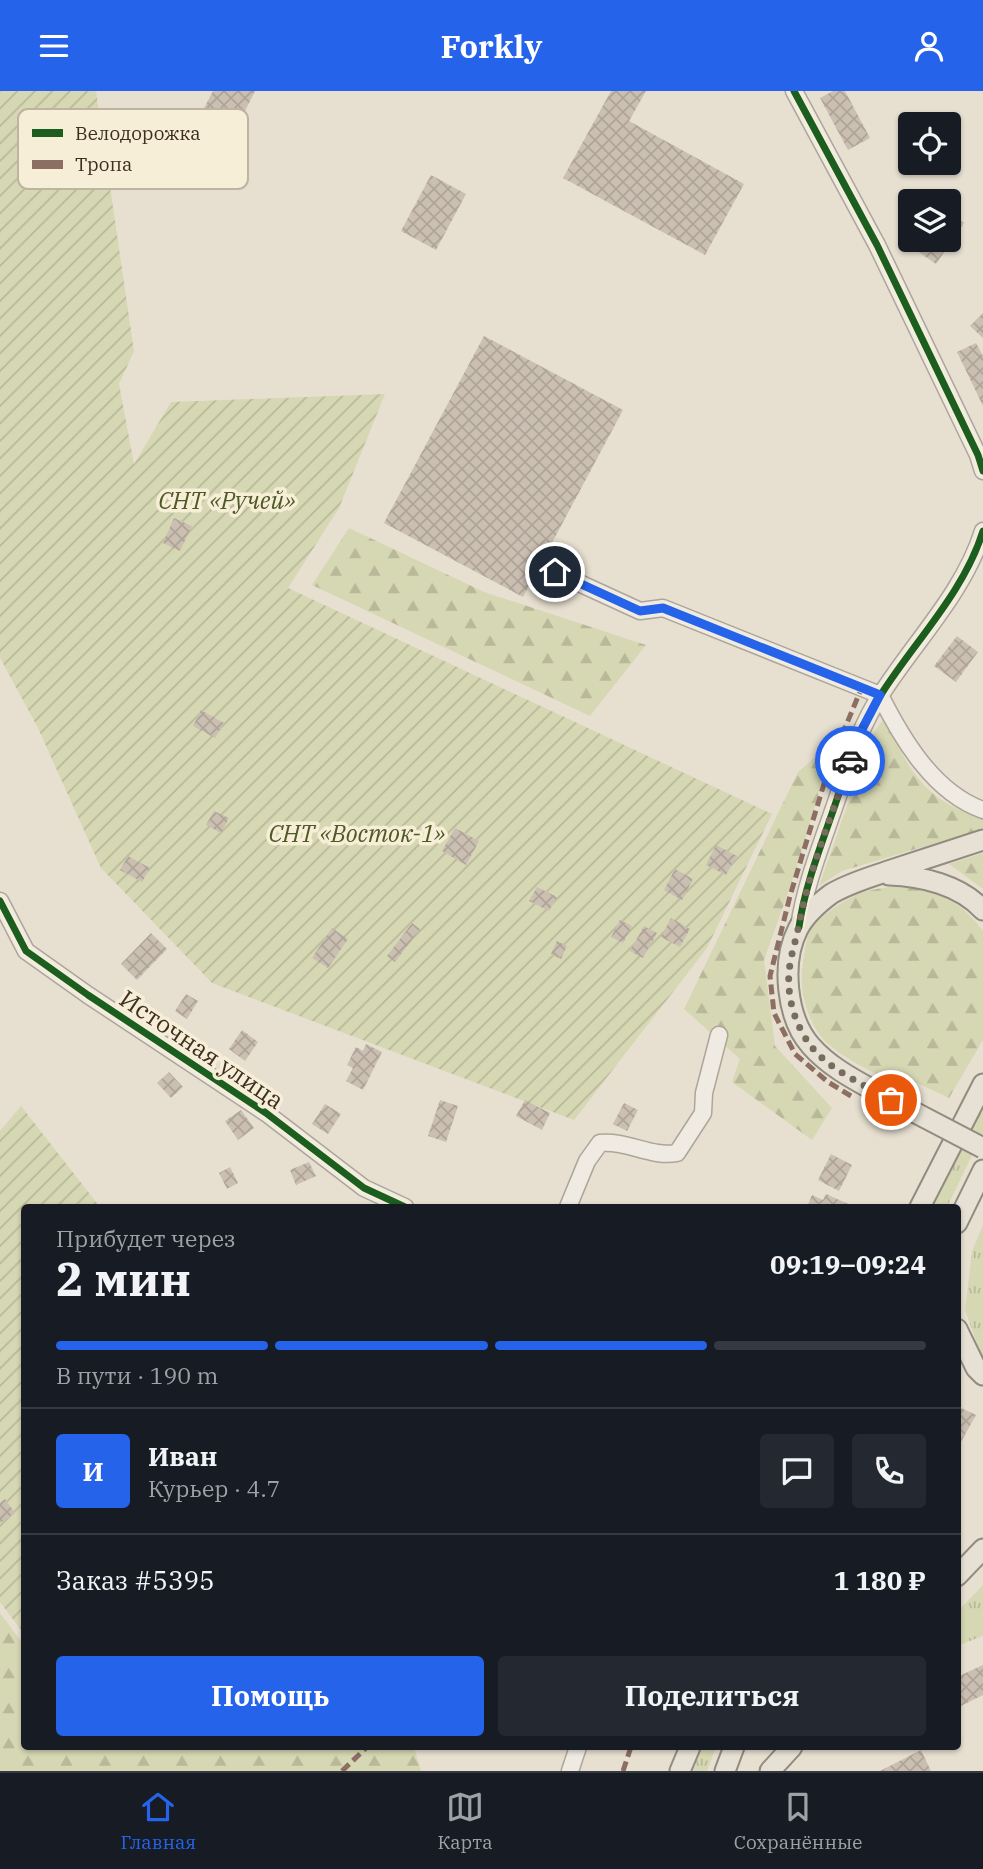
<!DOCTYPE html>
<html lang="ru">
<head>
<meta charset="utf-8">
<style>
  body { margin:0; font-family:"IBM Plex Serif",serif; background:#242831; color:#f1f3f6; height:100vh; display:flex; flex-direction:column; font-size:26px; white-space:nowrap }
  * { box-sizing:border-box; margin:0 }
  p { font-size:23px; color:#9ea1a6 }
  .icon { flex:none; width:38px; height:38px; fill:none; stroke:currentColor; stroke-width:2; stroke-linecap:round; stroke-linejoin:round }
  .map { position:relative; flex:1; overflow:hidden }
  .details { position:absolute; left:21px; top:1113px; width:940px; height:546px; display:flex; flex-direction:column; background:#171b24; border-radius:7px; box-shadow:0 2px 5px #0004 }
  .details>* { flex:none }
  .tools { position:absolute; left:898px; top:21px; display:grid; gap:14px }
  .tools a { display:grid; place-items:center; width:63px; height:63px; border-radius:7px; background:#171b24; box-shadow:0 2px 5px #0004; font-size:35px }
  .pin { position:absolute; display:grid; place-items:center; width:60px; height:60px; color:#fff; margin:-30px; border:4px solid #fff; border-radius:50%; box-shadow:0 2px 7px #0007 }
  .courier { position:absolute; display:grid; place-items:center; width:70px; height:70px; margin:-35px; border:5px solid #2563eb; border-radius:50%; background:#fff; color:#222; box-shadow:0 2px 9px #0007 }
  .overview em { font-style:normal; font-weight:800 }
  .overview div { display:flex; flex-direction:column-reverse }
  .overview { display:flex; align-items:center; justify-content:space-between; height:119px; padding:0 35px }
  h1 { font-size:46px; font-weight:800; line-height:52px }
  .bar { display:grid; grid-template-columns:repeat(4,1fr); gap:10px 7px; align-content:center; height:84px; padding:0 35px }
  .bar i { height:9px; border-radius:5px; background:#363941 }
  .bar .active { background:#2563eb }
  .bar p { grid-column:span 4 }
  .line { display:flex; align-items:center; gap:18px; padding:0 35px; border-top:2px solid #363941 }
  .line div { flex:1 }
  .round { display:grid; place-items:center; flex:none; width:74px; height:74px; border-radius:7px; background:#242831 }
  .button { display:flex; gap:14px; margin-top:auto; padding:14px 35px }
  .button a { flex:1; height:80px; border-radius:7px; background:#2563eb; color:#fff; font-size:28px; font-weight:800; line-height:80px; text-align:center }
  .button a+a { background:#242831; color:#f1f3f6 }
  header { display:flex; justify-content:space-between; align-items:center; height:91px; padding:0 35px; background:#2563eb; color:#fff; font-size:32px; font-weight:800 }
  .tab-bar { display:flex; justify-content:space-around; align-items:center; height:98px; border-top:2px solid #363941; background:#171b24; font-size:19px; color:#9ea1a6 }
  .tab-bar a { display:grid; justify-items:center; gap:4px }
  .tab-bar .active { color:#2563eb }
  .map>svg:first-child { display:block }
</style>
</head>
<body>
<header><svg class="icon" aria-label="menu" viewBox="0 0 24 24"><path d="M4 6h16M4 12h16M4 18h16"/></svg>Forkly<svg class="icon" aria-label="person" viewBox="0 0 24 24"><circle cx="12" cy="8" r="4"/><path d="M4 21q1-7 8-7t8 7"/></svg></header>
<div class="map">
<svg width="983" height="1680" viewBox="0 0 983 1680">
  <defs>
    <pattern id="grass-tufts" width="24" height="20" patternUnits="userSpaceOnUse" patternTransform="scale(1.75)"><rect width="24" height="20" fill="#d6d7b3"/><path d="M3 7l-1-3M5 7V3M7 7l1-3M15 17l-1-3M17 17v-4M19 17l1-3" fill="none" stroke="#b9b99a"/></pattern>
    <pattern id="forest-firs" width="22" height="20" patternUnits="userSpaceOnUse" patternTransform="scale(1.75)"><rect width="22" height="20" fill="#d6d7b3"/><path d="M5 1l3.5 6h-7zM16 11l3.5 6h-7z" fill="#b9b99a"/></pattern>
    <pattern id="garden-furrows" width="10" height="10" patternUnits="userSpaceOnUse" patternTransform="scale(1.75)"><rect width="10" height="10" fill="#d6d7b3"/><path d="M-1 1l2-2M0 10L10 0M9 11l2-2" fill="none" stroke="#b9b99a"/></pattern>
    <pattern id="building-cross-hatch" width="8" height="8" patternUnits="userSpaceOnUse" patternTransform="scale(1.75)"><rect width="8" height="8" fill="#cbbfb2"/><path d="M0 0l8 8M0 8l8-8" fill="none" stroke="#afa499"/></pattern>
  </defs>
  <rect width="100%" height="100%" fill="#e7e0d1"/>
  <!-- grass -->
  <path fill="url(#grass-tufts)" d="M983 1007V1042L947 1116H930Z
    M983 1134V1268L965 1219 972 1160Z
    M983 1494V1545L957 1555V1521Z
    M702 1656H716L707 1680H693Z"/>
  <!-- forest -->
  <path fill="url(#forest-firs)" d="M349 437 484 501 646 554 590 625 312 494Z
    M885 626C907 678 925 711 983 727V738L842 780 819 795 872 644Z
    M821 661V694L795 782 764 869 775 955 832 1017 812 1049 732 991 740 968 684 918 798 681Z
    M983 762V798L949 773Z
    M906 794C940 802 962 811 983 840V949L949 1007 902 985 897 993C876 983 840 966 824 949 808 931 800 903 802 879 804 867 805 853 809 842 815 827 848 806 864 801 877 797 892 796 906 794Z
    M0 1522 24 1554V1656H414L421 1680H0Z"/>
  <!-- garden -->
  <path fill="url(#garden-furrows)" d="M0 0H96L134 260 119 293 134 373 171 311 385 303 339 417 288 497 772 723 707 857 574 1029 212 892 101 777 37 635 0 567Z
    M21 1015 100 1116H24V1543L0 1511V1040Z"/>
  <!-- building -->
  <path fill="url(#building-cross-hatch)" d="M213 0H255L235 40 201 23Z
    M611 0H646L629 30 744 93 705 164 563 87Z
    M833 0H845L870 47 848 59 820 7Z
    M431 84 466 103 436 159 401 140Z
    M948 121 964 132 936 173 913 157 919 149H948Z
    M983 222V247L970 235Z
    M484 245 623 319 523 506 384 432Z
    M976 252 983 265V315L957 261Z
    M174 427 192 435 180 460 163 452Z
    M957 545 978 561 956 591 934 575Z
    M201 619 224 632 215 647 193 635Z
    M214 720 229 727 221 742 206 734Z
    M455 737 479 750 466 774 442 760Z
    M716 754 737 765 726 784 706 774Z
    M128 765 150 777 142 791 120 779Z
    M675 778 693 788 682 809 664 799Z
    M537 796 557 806 549 820 529 810Z
    M671 827 690 838 680 856 661 846Z
    M620 829 632 835 623 852 611 846Z
    M412 832 420 838 395 871 387 865Z
    M644 835 657 842 643 867 630 860Z
    M332 837 348 848 328 877 312 867Z
    M151 842 167 858 137 889 121 873Z
    M557 850 567 855 561 868 551 863Z
    M186 903 198 910 187 928 175 920Z
    M242 939 258 951 245 970 229 958Z
    M366 953 382 961 363 999 346 990 353 977 347 974 356 956 363 960Z
    M169 981 183 996 171 1007 157 992Z
    M440 1009 458 1015 446 1051 428 1045Z
    M525 1009 550 1022 542 1039 516 1025Z
    M624 1012 638 1019 627 1040 613 1033Z
    M325 1013 341 1023 328 1043 312 1033Z
    M241 1019 254 1037 238 1049 225 1030Z
    M831 1063 852 1074 839 1100 818 1089Z
    M309 1071 316 1085 296 1094 290 1079Z
    M230 1076 238 1092 227 1098 219 1082Z
    M826 1103 855 1116H807L812 1104 823 1109Z
    M957 1315 976 1324 957 1358Z
    M5 1408 15 1422 0 1432V1412Z
    M983 1574V1604L957 1617V1586Z
    M921 1659 931 1680H880Z"/>
  <g fill="none" stroke-linecap="round" stroke-linejoin="round">
    <defs>
      <path id="minor" d="M794 0 877 154 978 364 983 380
        M555 481 640 520 663 517 880 604
        M880 604C902 648 934 702 983 719
        M0 810 26 860 88 904 266 1022 364 1097 405 1116
        M799 836C805 794 821 755 835 714 848 676 859 636 882 602 916 549 964 501 983 440
        M568 1116 587 1070 600 1052C626 1049 652 1067 677 1062L703 1022 704 1002 719 944
        M570 1680 578 1656"/>
      <path id="major" d="M889 784C922 785 960 794 983 819
        M891 1009C863 993 832 979 811 955 786 927 781 871 798 838 805 824 819 812 831 803 849 792 871 786 891 779 922 769 952 759 983 749
        M920 1116 983 993
        M957 1132 983 1079
        M957 1238 976 1277 983 1284
        M957 1485 983 1458
        M680 1680 690 1656
        M725 1680 734 1656
        M770 1680 792 1656"/>
    </defs>
    <!-- minor casing -->
    <use href="#minor" stroke="#ada599" stroke-width="19"/>
    <!-- major casing -->
    <use href="#major" stroke="#928b80" stroke-width="23"/>
    <!-- minor -->
    <use href="#minor" stroke="#efebe3" stroke-width="16"/>
    <!-- major -->
    <use href="#major" stroke="#e6e1d4" stroke-width="19"/>
    <defs>
      <path id="major-bridge" d="M891 1009 983 1057"/>
    </defs>
    <!-- major-bridge casing -->
    <use href="#major-bridge" stroke="#928b80" stroke-width="23" stroke-linecap="butt"/>
    <!-- major-bridge -->
    <use href="#major-bridge" stroke="#e6e1d4" stroke-width="19"/>
    <!-- quiet -->
    <path stroke="#8d6e63" stroke-width="5" stroke-dasharray="10 5" stroke-linecap="butt" d="M851 1005 828 991 795 963 774 922 770 885 790 805 830 673 862 596
      M342 1680 367 1656
      M623 1680 631 1656"/>
    <defs>
      <path id="cycleway" d="M794 0 877 154 978 364 983 380
        M555 481 640 520 663 517 880 604
        M0 810 26 860 88 904 266 1022 364 1097 405 1116
        M799 836C805 794 821 755 835 714 848 676 859 636 882 602 916 549 964 501 983 440"/>
    </defs>
    <!-- cycleway casing -->
    <use href="#cycleway" stroke="#f7eed8" stroke-width="11"/>
    <!-- cycleway -->
    <use href="#cycleway" stroke="#1b5e20" stroke-width="7"/>
  </g>
  <g fill="none" stroke-linecap="round" stroke-linejoin="round">
    <!-- done -->
    <path stroke="#786c5e" stroke-width="7" stroke-dasharray="0 12.6" d="M850 670C832 724 810 777 799 833 795 855 787 873 789 896 790 915 797 935 808 951 826 978 863 993 891 1009"/>
    <!-- route -->
    <path stroke="#2563eb" stroke-width="9" d="M555 481 640 520 663 517 880 604 859 644 850 670"/>
  </g>
  <g text-anchor="middle" dominant-baseline="central" stroke-width="7" stroke-linejoin="round" paint-order="stroke">
    <!-- park labels -->
    <g font-size="24" font-style="italic" fill="#4d5a26" stroke="#f7eed8">
      <text x="227" y="409">СНТ «Ручей»</text>
      <text x="357" y="742">СНТ «Восток-1»</text>
    </g>
    <!-- street labels -->
    <g font-size="24" fill="#3d2e20" stroke="#f7eed8">
      <text transform="translate(202 958) rotate(34)">Источная улица</text>
    </g>
  </g>
  <!-- legend -->
  <rect x="18" y="18" width="230" height="80" rx="10" fill="#f7eed8" stroke="#bfb4a1" stroke-width="2"/>
  <rect x="32" y="38" width="31" height="8" fill="#1b5e20"/>
  <rect x="32" y="69" width="31" height="9" fill="#8d6e63"/>
  <g font-size="19" fill="#3d2e20">
    <text x="75" y="49">Велодорожка</text>
    <text x="75" y="80">Тропа</text>
  </g>
</svg>
<div class="tools">
<a><svg class="icon" aria-label="locate" viewBox="0 0 24 24"><circle cx="12" cy="12" r="6"/><path d="M12 2v4M12 18v4M2 12h4M18 12h4"/></svg></a>
<a><svg class="icon" aria-label="layers" viewBox="0 0 24 24"><path d="M12 4l9 5-9 5-9-5zM3 14l9 5 9-5"/></svg></a>
</div>
<div class="pin" style="left:891px;top:1009px;background:#ea580c"><svg class="icon" aria-label="bag" viewBox="0 0 24 24"><path d="M5 8h14l-1 12H6zM9 8a3 3 0 0 1 6 0"/></svg></div>
<div class="pin" style="left:555px;top:481px;background:#1f2937"><svg class="icon" aria-label="home" viewBox="0 0 24 24"><path d="M3 11l9-7 9 7M6 9v11h12V9"/></svg></div>
<div class="courier" style="left:850px;top:670px"><svg class="icon" aria-label="car" viewBox="0 0 24 24"><path d="M5 17H2v-5l4-1 3-4h7l3 4 3 1v5h-3M9 17h6M6 11h13"/><circle cx="7" cy="17" r="2"/><circle cx="17" cy="17" r="2"/></svg></div>
<section class="details">
<div class="overview"><div><h1>2 мин</h1><p>Прибудет через</p></div><em>09:19–09:24</em></div>
<div class="bar"><i class="active"></i><i class="active"></i><i class="active"></i><i></i><p>В пути · 190 m</p></div>
<div class="line" style="height:126px"><b class="round" style="background:#2563eb;color:#fff">И</b><div><b>Иван</b><p>Курьер · 4.7</p></div><a class="round"><svg class="icon" aria-label="chat" viewBox="0 0 24 24"><path d="M4 5h16v11H9l-5 4z"/></svg></a><a class="round"><svg class="icon" aria-label="phone" viewBox="0 0 24 24"><path d="M5 4h4l2 5-3 2q2 4 5 5l2-3 5 2v4C11 20 4 13 5 4z"/></svg></a></div>
<div class="line" style="height:91px"><div>Заказ #5395</div><b>1 180 ₽</b></div>
<div class="button"><a>Помощь</a><a>Поделиться</a></div>
</section>
</div>
<nav class="tab-bar">
<a class="active"><svg class="icon" aria-label="home" viewBox="0 0 24 24"><path d="M3 11l9-7 9 7M6 9v11h12V9"/></svg>Главная</a>
<a><svg class="icon" aria-label="map" viewBox="0 0 24 24"><path d="M3 6l6-2 6 2 6-2v14l-6 2-6-2-6 2zM9 4v14M15 6v14"/></svg>Карта</a>
<a><svg class="icon" aria-label="saved" viewBox="0 0 24 24"><path d="M7 4h10v16l-5-4-5 4z"/></svg>Сохранённые</a>
</nav>
</body>
</html>
